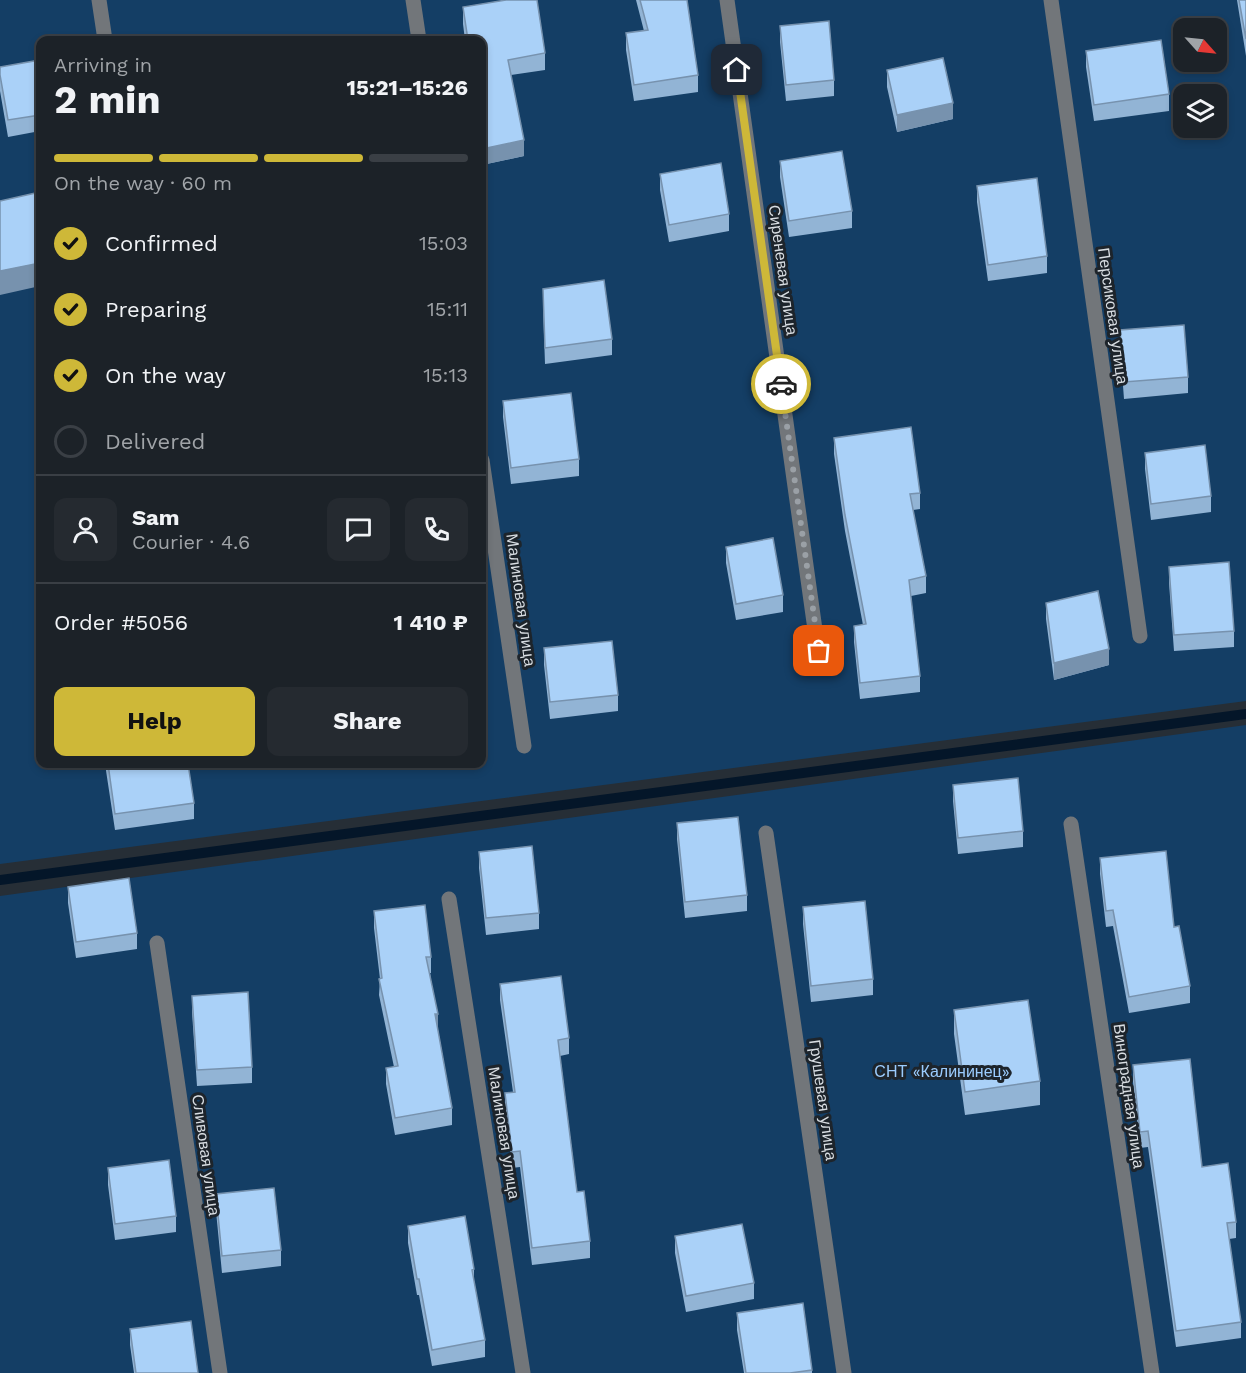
<!DOCTYPE html>
<html lang="en">
<head>
<meta charset="utf-8">
<style>
  body { margin:0; font-family:"Work Sans",sans-serif; background:#252a30; color:#f1f3f6; height:100vh; display:flex; flex-direction:column; font-size:22px; white-space:nowrap }
  * { box-sizing:border-box; margin:0 }
  p { font-size:20px; color:#a0a4a8 }
  .icon { flex:none; width:33px; height:33px; fill:none; stroke:currentColor; stroke-width:2; stroke-linecap:round; stroke-linejoin:round }
  .map { position:relative; flex:1; overflow:hidden }
  .side { position:absolute; left:36px; top:36px; width:450px; height:732px; display:flex; flex-direction:column; background:#1c2228; border-radius:12px; box-shadow:0 3px 9px #0003,0 0 0 2px #3a3f45 }
  .side>* { flex:none }
  .needle { width:39px; rotate:117deg }
  .buttons { position:absolute; left:1173px; top:18px; display:grid; gap:12px }
  .buttons a { display:grid; place-items:center; width:54px; height:54px; border-radius:12px; background:#1c2228; box-shadow:0 3px 9px #0003,0 0 0 2px #3a3f45; font-size:30px }
  .pin { position:absolute; display:grid; place-items:center; width:51px; height:51px; color:#fff; margin:-26px; border-radius:12px; box-shadow:0 3px 9px #0006 }
  .courier { position:absolute; display:grid; place-items:center; width:60px; height:60px; margin:-30px; border:4px solid #ceb838; border-radius:50%; background:#fff; color:#222; box-shadow:0 2px 8px #0007 }
  .overview em { font-style:normal; font-weight:700 }
  .overview div { display:flex; flex-direction:column-reverse }
  .overview { display:flex; align-items:center; justify-content:space-between; height:102px; padding:0 18px }
  h1 { font-size:39px; font-weight:700; line-height:45px }
  .bar { display:grid; grid-template-columns:repeat(4,1fr); gap:9px 6px; align-content:center; height:72px; padding:0 18px }
  .bar i { height:8px; border-radius:4px; background:#3a3f45 }
  .bar .current { background:#ceb838 }
  .bar p { grid-column:span 4 }
  .line { display:flex; align-items:center; gap:15px; padding:0 18px; border-top:2px solid #3a3f45 }
  .line div { flex:1 }
  .round { display:grid; place-items:center; flex:none; width:63px; height:63px; border-radius:12px; background:#252a30 }
  ol { padding:0 18px; list-style:none }
  li { display:flex; align-items:center; gap:18px; height:66px }
  li p { margin-inline-start:auto }
  li .icon { padding:6px; border-radius:50%; background:#ceb838; color:#111; stroke-width:4 }
  li:last-child { color:#a0a4a8 }
  li i { width:33px; height:33px; border:3px solid #3a3f45; border-radius:50% }
  .primary-button { display:flex; gap:12px; margin-top:auto; padding:12px 18px }
  .primary-button a { flex:1; height:69px; border-radius:12px; background:#ceb838; color:#111; font-size:24px; font-weight:700; line-height:69px; text-align:center }
  .primary-button a+a { background:#252a30; color:#f1f3f6 }
  .map>svg:first-child { display:block }
</style>
</head>
<body>
<div class="map">
<svg width="1246" height="1373" viewBox="0 0 1246 1373">
  <rect width="100%" height="100%" fill="#262e36"/>
  <!-- green -->
  <path fill="#143e65" fill-rule="evenodd" d="M0 0H1246V701L0 864ZM1184 28H1216V62H1184ZM40 40H482V764H40ZM1184 94H1216V128H1184Z
    M1246 725V1373H0V896Z"/>
  <g fill="none" stroke-linecap="round" stroke-linejoin="round">
    <!-- stream -->
    <path stroke="#041629" stroke-width="10" d="M0 880 1246 714"/>
    <!-- minor -->
    <path stroke="#72767a" stroke-width="15" d="M99 0 105 40
      M413 0 419 40
      M727 0 818 651
      M1051 0 1140 636
      M482 460 524 746
      M1071 824 1152 1373
      M766 833 844 1373
      M449 899 523 1373
      M157 943 220 1373"/>
  </g>
  <!-- wall -->
  <path fill="#92b4d5" d="M636 0H687L698 75V92L634 101 626 50V33L644 31Z
    M1237 0H1246V56Z
    M463 7 545 53V70L511 75 524 156 482 165V40H465L463 24Z
    M780 26 834 80V96L786 101 780 42Z
    M1086 51 1169 94V111L1094 121 1086 67Z
    M40 60V131L8 137 0 91V67Z
    M887 70 953 119 897 132 887 87Z
    M780 161 852 211V228L789 237 780 177Z
    M660 174 729 214V231L669 242 660 190Z
    M977 186 1047 256V273L988 281 977 202Z
    M543 306 612 339V355L545 364Z
    M1120 330 1188 377V393L1124 399 1120 346Z
    M503 401 579 459V476L511 484 503 417Z
    M834 438 920 493V509L913 510 926 576V593L911 596 920 676V692L860 699 854 642V626L863 625 845 531 834 454Z
    M1145 453 1211 496V512L1151 520 1145 469Z
    M726 547 783 595V612L736 620 726 563Z
    M1169 567 1234 631V647L1174 651 1169 583Z
    M1046 603 1109 665 1054 680 1046 619Z
    M544 648 618 695V711L550 719 544 665Z
    M105 764H188L194 803V819L115 830Z
    M953 785 1023 831V847L958 854 953 801Z
    M677 823 747 895V911L685 918 677 839Z
    M479 852 539 913V929L486 935 479 868Z
    M1100 858 1174 927 1190 986V1003L1129 1013 1113 926 1106 927 1100 874Z
    M68 887 137 933V949L76 958 68 903Z
    M803 907 873 979V995L811 1002 803 924Z
    M374 911 431 957V973H430L438 1030 452 1108V1125L395 1135 386 1084V1068L394 1067 379 995 380 979 374 928Z
    M500 984 569 1038V1054L560 1056 577 1192 590 1241V1258L532 1265 520 1167 512 1168 505 1110V1093L513 1092 500 1000Z
    M192 996 252 1067V1083L197 1086 192 1012Z
    M954 1010 1040 1081V1105L965 1115 954 1034Z
    M1133 1065 1202 1167 1236 1222V1238L1229 1239 1241 1322V1338L1176 1347 1148 1147 1140 1148 1133 1082Z
    M108 1168 176 1216V1232L115 1240 108 1185Z
    M216 1194 281 1250V1266L222 1273 216 1211Z
    M408 1226 474 1269V1285L485 1340V1357L432 1366 419 1295H417L408 1243Z
    M675 1236 754 1283V1299L686 1312 675 1253Z
    M737 1313 812 1370V1373H744L737 1330Z
    M130 1329 198 1373H134L130 1345Z"/>
  <!-- shaded-wall -->
  <path fill="#7792ae" d="M953 103V119L897 132V115Z
    M524 140V156L482 165V149Z
    M40 263V286L0 295V271Z
    M1109 649V665L1054 680V663Z
    M435 1014H438V1030Z"/>
  <!-- building -->
  <path fill="#aad1f8" stroke="#7792ae" stroke-width="1.5" d="M506 0H537L545 53 508 60 524 140 482 149V40H468L463 7Z
    M640 0H687L698 75 634 85 626 33 648 30Z
    M1239 0H1246V39Z
    M829 21 834 80 786 85 780 26Z
    M1161 40 1169 94 1094 105 1086 51Z
    M943 58 953 103 897 115 887 70Z
    M40 60V115L8 120 0 75V67Z
    M842 151 852 211 789 221 780 161Z
    M721 163 729 214 669 225 660 174Z
    M1037 178 1047 256 988 265 977 186Z
    M40 192V263L0 271V201Z
    M604 280 612 339 545 348 543 289Z
    M1184 325 1188 377 1124 382 1120 330Z
    M571 393 579 459 511 468 503 401Z
    M911 427 920 493 910 494 926 576 909 580 920 676 860 683 854 626 866 624 845 515 834 438Z
    M1205 445 1211 496 1151 504 1145 453Z
    M773 538 783 595 736 604 726 547Z
    M1229 562 1234 631 1174 635 1169 567Z
    M1098 591 1109 649 1054 663 1046 603Z
    M612 641 618 695 550 702 544 648Z
    M108 764H188L194 803 115 814Z
    M1018 778 1023 831 958 838 953 785Z
    M738 817 747 895 685 902 677 823Z
    M532 846 539 913 486 918 479 852Z
    M1166 851 1174 927 1179 926 1190 986 1129 997 1113 910 1106 911 1100 858Z
    M129 878 137 933 76 942 68 887Z
    M865 901 873 979 811 986 803 907Z
    M425 905 431 957H426L438 1014H435L452 1108 395 1118 386 1068 398 1066 379 979 382 978 374 911Z
    M561 976 569 1038 558 1040 577 1192 584 1191 590 1241 532 1248 520 1151 512 1152 505 1093 515 1092 500 984Z
    M248 992 252 1067 197 1070 192 996Z
    M1028 1000 1040 1081 965 1092 954 1010Z
    M1190 1059 1202 1167 1228 1163 1236 1222 1227 1223 1241 1322 1176 1331 1148 1131 1140 1132 1133 1065Z
    M169 1160 176 1216 115 1224 108 1168Z
    M274 1188 281 1250 222 1256 216 1194Z
    M465 1216 474 1269 472 1270 485 1340 432 1350 419 1279H417L408 1226Z
    M742 1224 754 1283 686 1296 675 1236Z
    M803 1303 812 1370 790 1373H746L737 1313Z
    M191 1321 198 1373H136L130 1329Z"/>
  <g fill="none" stroke-linecap="round" stroke-linejoin="round">
    <!-- done -->
    <path stroke="#9aa0a6" stroke-width="6" stroke-dasharray="0 10.8" d="M781 384 819 651"/>
    <!-- route -->
    <path stroke="#ceb838" stroke-width="8" d="M737 70 781 384"/>
  </g>
  <g text-anchor="middle" dominant-baseline="central" stroke-width="6" stroke-linejoin="round" paint-order="stroke">
    <!-- street labels -->
    <g font-size="16" fill="#d8dde2" stroke="#1d242b">
      <text transform="translate(783 270) rotate(82)">Сиреневая улица</text>
      <text transform="translate(1113 316) rotate(82)">Персиковая улица</text>
      <text transform="translate(521 600) rotate(82)">Малиновая улица</text>
      <text transform="translate(1129 1096) rotate(82)">Виноградная улица</text>
      <text transform="translate(823 1100) rotate(82)">Грушевая улица</text>
      <text transform="translate(504 1133) rotate(81)">Малиновая улица</text>
      <text transform="translate(206 1155) rotate(82)">Сливовая улица</text>
    </g>
    <!-- park labels -->
    <g font-size="16" fill="#9bccfe" stroke="#1d242b">
      <text x="942" y="1071">СНТ «Калининец»</text>
    </g>
  </g>
</svg>
<div class="buttons">
<a><svg class="needle" viewBox="-14 -14 28 28"><path d="M0-13l5 13h-10z" fill="#e53935"/><path d="M0 13l5-13h-10z" fill="#a0a4a8"/></svg></a>
<a><svg class="icon" aria-label="layers" viewBox="0 0 24 24"><path d="M12 4l9 5-9 5-9-5zM3 14l9 5 9-5"/></svg></a>
</div>
<div class="pin" style="left:819px;top:651px;background:#ea580c"><svg class="icon" aria-label="bag" viewBox="0 0 24 24"><path d="M5 8h14l-1 12H6zM9 8a3 3 0 0 1 6 0"/></svg></div>
<div class="pin" style="left:737px;top:70px;background:#1f2937"><svg class="icon" aria-label="home" viewBox="0 0 24 24"><path d="M3 11l9-7 9 7M6 9v11h12V9"/></svg></div>
<div class="courier" style="left:781px;top:384px"><svg class="icon" aria-label="car" viewBox="0 0 24 24"><path d="M5 17H2v-5l4-1 3-4h7l3 4 3 1v5h-3M9 17h6M6 11h13"/><circle cx="7" cy="17" r="2"/><circle cx="17" cy="17" r="2"/></svg></div>
<section class="side">
<div class="overview"><div><h1>2 min</h1><p>Arriving in</p></div><em>15:21–15:26</em></div>
<div class="bar"><i class="current"></i><i class="current"></i><i class="current"></i><i></i><p>On the way · 60 m</p></div>
<ol>
<li><svg class="icon" aria-label="check" viewBox="0 0 24 24"><path d="M5 12l5 5 9-10"/></svg>Confirmed<p>15:03</p></li>
<li><svg class="icon" aria-label="check" viewBox="0 0 24 24"><path d="M5 12l5 5 9-10"/></svg>Preparing<p>15:11</p></li>
<li><svg class="icon" aria-label="check" viewBox="0 0 24 24"><path d="M5 12l5 5 9-10"/></svg>On the way<p>15:13</p></li>
<li><i></i>Delivered</li>
</ol>
<div class="line" style="height:108px"><a class="round"><svg class="icon" aria-label="person" viewBox="0 0 24 24"><circle cx="12" cy="8" r="4"/><path d="M4 21q1-7 8-7t8 7"/></svg></a><div><b>Sam</b><p>Courier · 4.6</p></div><a class="round"><svg class="icon" aria-label="chat" viewBox="0 0 24 24"><path d="M4 5h16v11H9l-5 4z"/></svg></a><a class="round"><svg class="icon" aria-label="phone" viewBox="0 0 24 24"><path d="M5 4h4l2 5-3 2q2 4 5 5l2-3 5 2v4C11 20 4 13 5 4z"/></svg></a></div>
<div class="line" style="height:78px"><div>Order #5056</div><b>1 410 ₽</b></div>
<div class="primary-button"><a>Help</a><a>Share</a></div>
</section>
</div>
</body>
</html>
